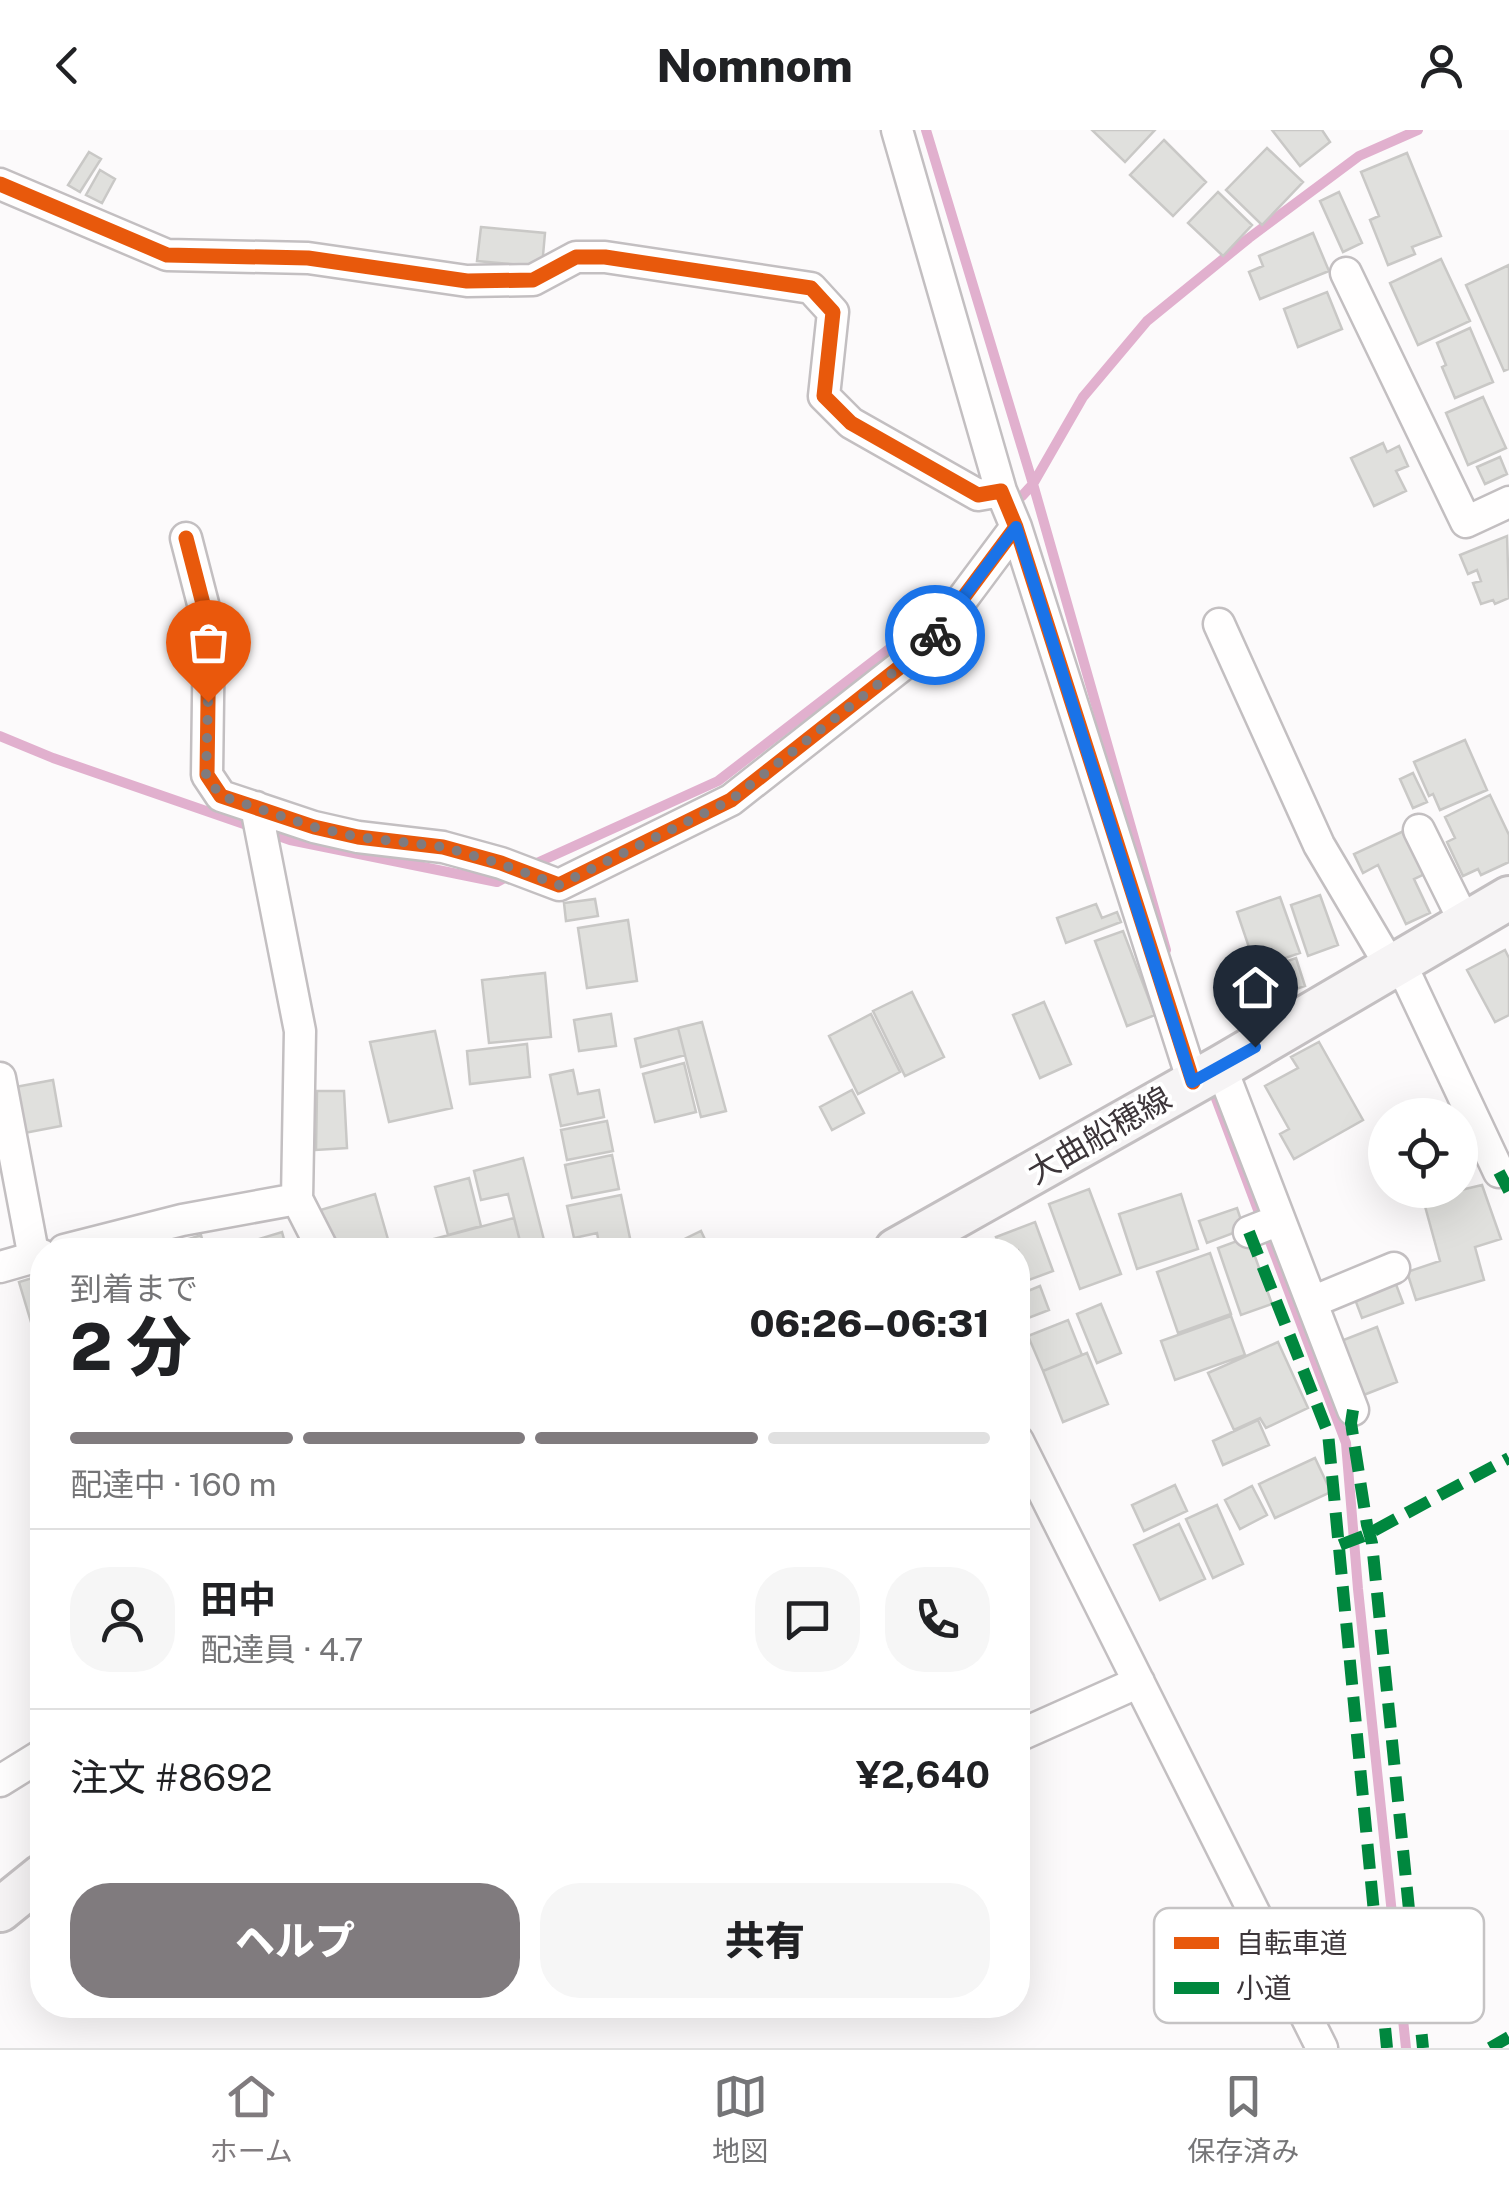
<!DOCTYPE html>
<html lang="ja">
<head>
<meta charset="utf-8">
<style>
  body { margin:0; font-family:"Public Sans","Noto Sans JP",sans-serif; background:#f6f6f6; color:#202124; height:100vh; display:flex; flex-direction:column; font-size:38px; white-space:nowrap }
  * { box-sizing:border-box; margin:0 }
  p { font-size:32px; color:#757577 }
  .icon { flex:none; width:55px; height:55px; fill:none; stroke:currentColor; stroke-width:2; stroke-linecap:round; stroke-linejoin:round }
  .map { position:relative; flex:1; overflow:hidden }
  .drawer { position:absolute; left:30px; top:1108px; width:1000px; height:780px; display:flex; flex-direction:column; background:#fff; border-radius:40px; box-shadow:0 10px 40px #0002 }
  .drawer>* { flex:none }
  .buttons { position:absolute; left:1368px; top:968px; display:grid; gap:20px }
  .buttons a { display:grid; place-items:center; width:110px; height:110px; border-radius:50%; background:#fff; box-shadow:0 10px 40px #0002; font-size:50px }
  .pin { position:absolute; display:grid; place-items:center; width:85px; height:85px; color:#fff; margin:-102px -42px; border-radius:50% 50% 50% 0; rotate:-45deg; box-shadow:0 0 10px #0007 }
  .pin .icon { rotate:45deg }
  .courier { position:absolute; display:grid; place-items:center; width:100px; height:100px; margin:-50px; border:8px solid #1a73e8; border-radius:50%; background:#fff; color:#222; box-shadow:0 2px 12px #0007 }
  .overview em { font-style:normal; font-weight:800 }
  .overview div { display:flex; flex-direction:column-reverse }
  .overview { display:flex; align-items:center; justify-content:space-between; height:170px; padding:0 40px }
  h1 { font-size:65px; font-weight:800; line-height:75px }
  .bar { display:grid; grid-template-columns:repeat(4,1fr); gap:15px 10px; align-content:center; height:120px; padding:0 40px }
  .bar i { height:12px; border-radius:8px; background:#e0e0e0 }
  .bar .selected { background:#807b7e }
  .bar p { grid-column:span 4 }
  .line { display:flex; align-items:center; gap:25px; padding:0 40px; border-top:2px solid #e0e0e0 }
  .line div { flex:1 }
  .round { display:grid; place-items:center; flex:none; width:105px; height:105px; border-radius:40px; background:#f6f6f6 }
  .primary-button { display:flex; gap:20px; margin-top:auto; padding:20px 40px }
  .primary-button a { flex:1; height:115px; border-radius:40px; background:#807b7e; color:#fff; font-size:40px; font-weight:800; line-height:115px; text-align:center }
  .primary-button a+a { background:#f6f6f6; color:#202124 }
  header { display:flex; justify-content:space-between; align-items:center; height:130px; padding:0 40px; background:#fff; font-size:45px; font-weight:800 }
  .tab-bar { display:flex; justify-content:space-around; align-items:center; height:140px; border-top:2px solid #e0e0e0; background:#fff; font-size:28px; color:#757577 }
  .tab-bar a { display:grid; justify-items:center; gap:5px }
  .tab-bar .selected { color:#807b7e }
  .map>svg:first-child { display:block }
</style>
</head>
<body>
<header><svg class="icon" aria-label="back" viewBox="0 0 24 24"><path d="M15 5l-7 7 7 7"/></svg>Nomnom<svg class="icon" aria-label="person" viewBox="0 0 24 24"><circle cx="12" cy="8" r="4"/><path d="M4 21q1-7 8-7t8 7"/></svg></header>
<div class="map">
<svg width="1509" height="1918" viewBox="0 0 1509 1918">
  <rect width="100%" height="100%" fill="#fcfafb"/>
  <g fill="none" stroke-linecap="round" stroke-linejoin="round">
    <!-- stream -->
    <path stroke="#e1b0ce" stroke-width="10" d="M926 0 1033 354 1166 820
      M1022 366 1033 354 1083 267 1147 191 1249 108 1359 26 1418 0
      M0 606 53 628 290 710 497 752 512 744
      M528 737 718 651 924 492
      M1215 966 1346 1313 1358 1459 1406 1918"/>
  </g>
  <!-- building -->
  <path fill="#e0e0dd" stroke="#c9c8c6" stroke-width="2.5" d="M1092 0H1155L1125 32Z
    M1272 0H1322L1330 12 1300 36Z
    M1164 10 1206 52 1173 86 1130 45Z
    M1267 18 1303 52 1262 95 1226 60Z
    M89 22 101 29 80 62 68 55Z
    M1407 23 1441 106 1412 117 1415 124 1388 135 1370 90 1379 86 1361 42Z
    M100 40 115 49 102 73 86 65Z
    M1218 62 1252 95 1223 126 1188 93Z
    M1339 62 1362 113 1343 122 1320 71Z
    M481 97 545 103 542 137 477 131Z
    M1313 103 1329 141 1260 169 1249 142 1263 136 1259 126Z
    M1441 129 1470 191 1418 215 1390 153Z
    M1509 135V239L1504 241 1466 155Z
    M1327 162 1342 199 1298 217 1284 179Z
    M1470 198 1493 252 1455 268 1442 237 1446 235 1437 213Z
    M1483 267 1506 318 1468 335 1446 283Z
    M1383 313 1387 322 1399 316 1408 336 1396 341 1406 361 1374 376 1351 328Z
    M1500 327 1507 344 1485 354 1477 337Z
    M1507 406 1509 468 1495 474 1493 470 1481 474 1473 453 1481 451 1477 440 1468 444 1460 425Z
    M1465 610 1487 660 1440 680 1433 664 1429 666 1414 632Z
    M1413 643 1427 672 1413 678 1400 649Z
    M1490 665 1509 705V732L1481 745 1478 739 1463 746 1447 712 1455 708 1445 687Z
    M1406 700 1427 743 1414 749 1430 783 1406 794 1378 735 1363 743 1354 724Z
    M1320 765 1338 815 1308 826 1291 775Z
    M1280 767 1300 823 1256 838 1237 782Z
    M595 769 598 786 566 791 564 773Z
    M1096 774 1102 788 1117 782 1121 792 1066 813 1057 788Z
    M628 790 637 851 587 858 578 798Z
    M1123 801 1155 885 1127 896 1095 811Z
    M1505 820 1509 828V885L1495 892 1467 840Z
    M1296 828 1305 856 1242 878 1233 850Z
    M545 843 551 907 489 913 482 850Z
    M912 862 944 927 905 946 873 881Z
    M1044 872 1071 934 1040 948 1013 885Z
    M611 884 616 916 579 921 574 890Z
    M871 884 900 942 858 964 829 906Z
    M702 892 726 981 701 987 678 898Z
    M678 898 685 925 641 937 635 909Z
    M435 901 452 978 389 992 370 912Z
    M1319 912 1363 990 1294 1029 1280 1004 1289 999 1265 956 1298 938 1291 927Z
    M527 914 530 947 470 954 467 921Z
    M684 933 696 982 655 992 643 944Z
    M573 940 578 964 599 960 604 987 561 996 550 945Z
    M53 950 61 996 19 1004 10 958Z
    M852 960 864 983 832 1000 820 977Z
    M317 961H344L347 1018 316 1020Z
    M607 991 613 1021 567 1030 561 1000Z
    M612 1025 619 1059 572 1068 565 1035Z
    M523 1028 545 1114 522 1119 508 1064 481 1070 474 1041Z
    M469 1048 481 1096 448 1105 435 1057Z
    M1482 1055 1501 1109 1475 1117 1484 1150 1416 1170 1407 1142 1440 1131 1423 1069Z
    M1089 1059 1121 1144 1080 1159 1049 1074Z
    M375 1064 391 1120H338L317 1081Z
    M1181 1064 1198 1119 1137 1139 1119 1084Z
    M621 1065 631 1113 600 1119 597 1103 574 1108 567 1076Z
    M1237 1078 1244 1099 1207 1113 1199 1091Z
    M514 1088 522 1119 436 1120 434 1109Z
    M1035 1092 1053 1141 1018 1154V1120H1001L996 1107Z
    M701 1101 710 1120H662Z
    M282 1102 287 1120H248L246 1113Z
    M201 1105 205 1120H164V1117Z
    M1248 1107 1272 1174 1241 1185 1218 1118Z
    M1210 1123 1231 1184 1178 1203 1157 1142Z
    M42 1145V1200L34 1202 19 1152Z
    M1394 1149 1403 1173 1362 1188 1353 1164Z
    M1040 1156 1049 1180 1018 1192V1165Z
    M1101 1174 1121 1223 1097 1233 1077 1184Z
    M1231 1186 1245 1225 1175 1250 1161 1211Z
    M1068 1190 1082 1225 1043 1241 1028 1206Z
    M1377 1197 1397 1252 1361 1266 1341 1211Z
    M1278 1212 1308 1278 1266 1298 1260 1288 1234 1300 1208 1243Z
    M1087 1223 1108 1274 1063 1292 1043 1241Z
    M1258 1290 1269 1315 1223 1335 1213 1311Z
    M1315 1328 1331 1362 1275 1388 1259 1354Z
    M1175 1355 1187 1381 1144 1401 1132 1375Z
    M1252 1356 1267 1385 1240 1399 1225 1370Z
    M1217 1375 1243 1434 1213 1448 1186 1389Z
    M1179 1394 1205 1449 1160 1470 1134 1415Z"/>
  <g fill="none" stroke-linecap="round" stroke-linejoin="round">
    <defs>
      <path id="street" d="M897 0 1001 361
        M0 54 167 125 308 128 467 151 533 150 576 127H605L811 158 833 182 824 266 851 293 978 365 1001 361 1016 397 1193 952
        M1346 143 1466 392 1509 372
        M186 408 209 497 207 645 221 666 314 697 358 707 443 717 501 733 559 755 731 670 928 515 1016 397
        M1219 494 1319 715 1391 837
        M256 677 300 901 297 1069
        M1419 700 1466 795
        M1400 832 1499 1042
        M1221 937 1353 1280
        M0 948 34 1128
        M1249 1102 1279 1090
        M64 1120 182 1090 297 1069 323 1120
        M0 1137 42 1125
        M1312 1172 1394 1138
        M1018 1311 1322 1918
        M1018 1606 1139 1552
        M0 1651 42 1625"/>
      <path id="secondary" d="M896 1120 1221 937 1509 768
        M0 1780 42 1746"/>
    </defs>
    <!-- street casing -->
    <use href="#street" stroke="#c3bfc1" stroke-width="35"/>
    <!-- secondary casing -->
    <use href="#secondary" stroke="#c3bfc1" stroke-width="48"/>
    <!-- street -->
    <use href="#street" stroke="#fffefe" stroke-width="30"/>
    <!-- secondary -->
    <use href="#secondary" stroke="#f6f4f5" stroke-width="42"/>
    <!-- quiet -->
    <path stroke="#00873e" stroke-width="12" stroke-dasharray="25 12" stroke-linecap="butt" d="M1499 1042 1509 1061
      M1249 1102 1328 1303 1387 1918
      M1353 1280 1351 1293 1367 1395 1372 1413 1423 1918
      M1340 1415 1366 1405 1509 1328
      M1490 1918 1509 1907"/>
    <defs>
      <path id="cycleway" d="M0 54 167 125 308 128 467 151 533 150 576 127H605L811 158 833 182 824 266 851 293 978 365 1001 361 1016 397 1193 952
        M186 408 209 497 207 645 221 666 314 697 358 707 443 717 501 733 559 755 731 670 928 515 1016 397"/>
    </defs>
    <!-- cycleway casing -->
    <use href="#cycleway" stroke="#fff" stroke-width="21"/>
    <!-- cycleway -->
    <use href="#cycleway" stroke="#e8590c" stroke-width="15"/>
  </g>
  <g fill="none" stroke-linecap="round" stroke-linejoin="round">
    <!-- done -->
    <path stroke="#807b7e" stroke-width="10" stroke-dasharray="0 18" d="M208 572 206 646 221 666 314 697 358 707 444 717 501 734 559 755 731 670 928 515 935 505"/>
    <!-- route -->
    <path stroke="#1a73e8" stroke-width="12" d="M935 505 1016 397 1192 952 1255 917"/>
  </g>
  <g text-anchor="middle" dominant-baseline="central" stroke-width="8" stroke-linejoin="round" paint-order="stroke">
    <!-- street labels -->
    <g font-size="32" fill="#3d363a" stroke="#fff">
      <text transform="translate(1099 1005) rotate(-30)">大曲船穂線</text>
    </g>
  </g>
  <!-- legend -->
  <rect x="1154" y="1778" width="330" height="115" rx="15" fill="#fff" stroke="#c5c3c4" stroke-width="2.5"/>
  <rect x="1174" y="1807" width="45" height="12" fill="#e8590c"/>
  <rect x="1174" y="1852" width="45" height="12" fill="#00873e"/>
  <g font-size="28" fill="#3d363a">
    <text x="1236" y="1823">自転車道</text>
    <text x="1236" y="1868">小道</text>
  </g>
</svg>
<div class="buttons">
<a><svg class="icon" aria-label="locate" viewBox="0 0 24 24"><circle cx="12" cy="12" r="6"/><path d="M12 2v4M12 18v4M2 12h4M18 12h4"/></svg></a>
</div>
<div class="pin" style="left:208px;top:572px;background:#ea580c"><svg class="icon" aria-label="bag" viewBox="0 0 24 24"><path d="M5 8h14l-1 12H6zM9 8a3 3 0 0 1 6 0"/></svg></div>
<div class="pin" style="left:1255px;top:917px;background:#1f2937"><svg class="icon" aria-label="home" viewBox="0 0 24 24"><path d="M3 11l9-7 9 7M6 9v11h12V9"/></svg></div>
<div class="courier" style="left:935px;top:505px"><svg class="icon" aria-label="bike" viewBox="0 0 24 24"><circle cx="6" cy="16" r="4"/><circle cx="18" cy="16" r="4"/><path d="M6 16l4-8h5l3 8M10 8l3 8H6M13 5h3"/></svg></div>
<section class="drawer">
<div class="overview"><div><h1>2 分</h1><p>到着まで</p></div><em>06:26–06:31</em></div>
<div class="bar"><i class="selected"></i><i class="selected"></i><i class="selected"></i><i></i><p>配達中 · 160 m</p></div>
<div class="line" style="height:180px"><a class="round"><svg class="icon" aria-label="person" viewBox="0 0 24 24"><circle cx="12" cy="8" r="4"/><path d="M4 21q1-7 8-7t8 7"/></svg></a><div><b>田中</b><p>配達員 · 4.7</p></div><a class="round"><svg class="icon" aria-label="chat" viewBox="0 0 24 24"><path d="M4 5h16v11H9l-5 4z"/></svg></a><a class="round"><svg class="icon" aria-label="phone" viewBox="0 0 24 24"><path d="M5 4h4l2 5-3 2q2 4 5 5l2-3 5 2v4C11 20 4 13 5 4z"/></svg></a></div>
<div class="line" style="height:130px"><div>注文 #8692</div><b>¥2,640</b></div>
<div class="primary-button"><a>ヘルプ</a><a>共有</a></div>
</section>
</div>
<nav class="tab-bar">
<a class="selected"><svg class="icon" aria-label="home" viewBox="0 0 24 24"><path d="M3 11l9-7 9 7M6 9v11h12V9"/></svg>ホーム</a>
<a><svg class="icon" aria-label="map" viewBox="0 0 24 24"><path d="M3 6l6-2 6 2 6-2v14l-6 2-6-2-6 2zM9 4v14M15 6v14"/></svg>地図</a>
<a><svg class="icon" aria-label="saved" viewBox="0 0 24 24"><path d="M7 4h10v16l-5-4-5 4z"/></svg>保存済み</a>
</nav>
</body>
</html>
